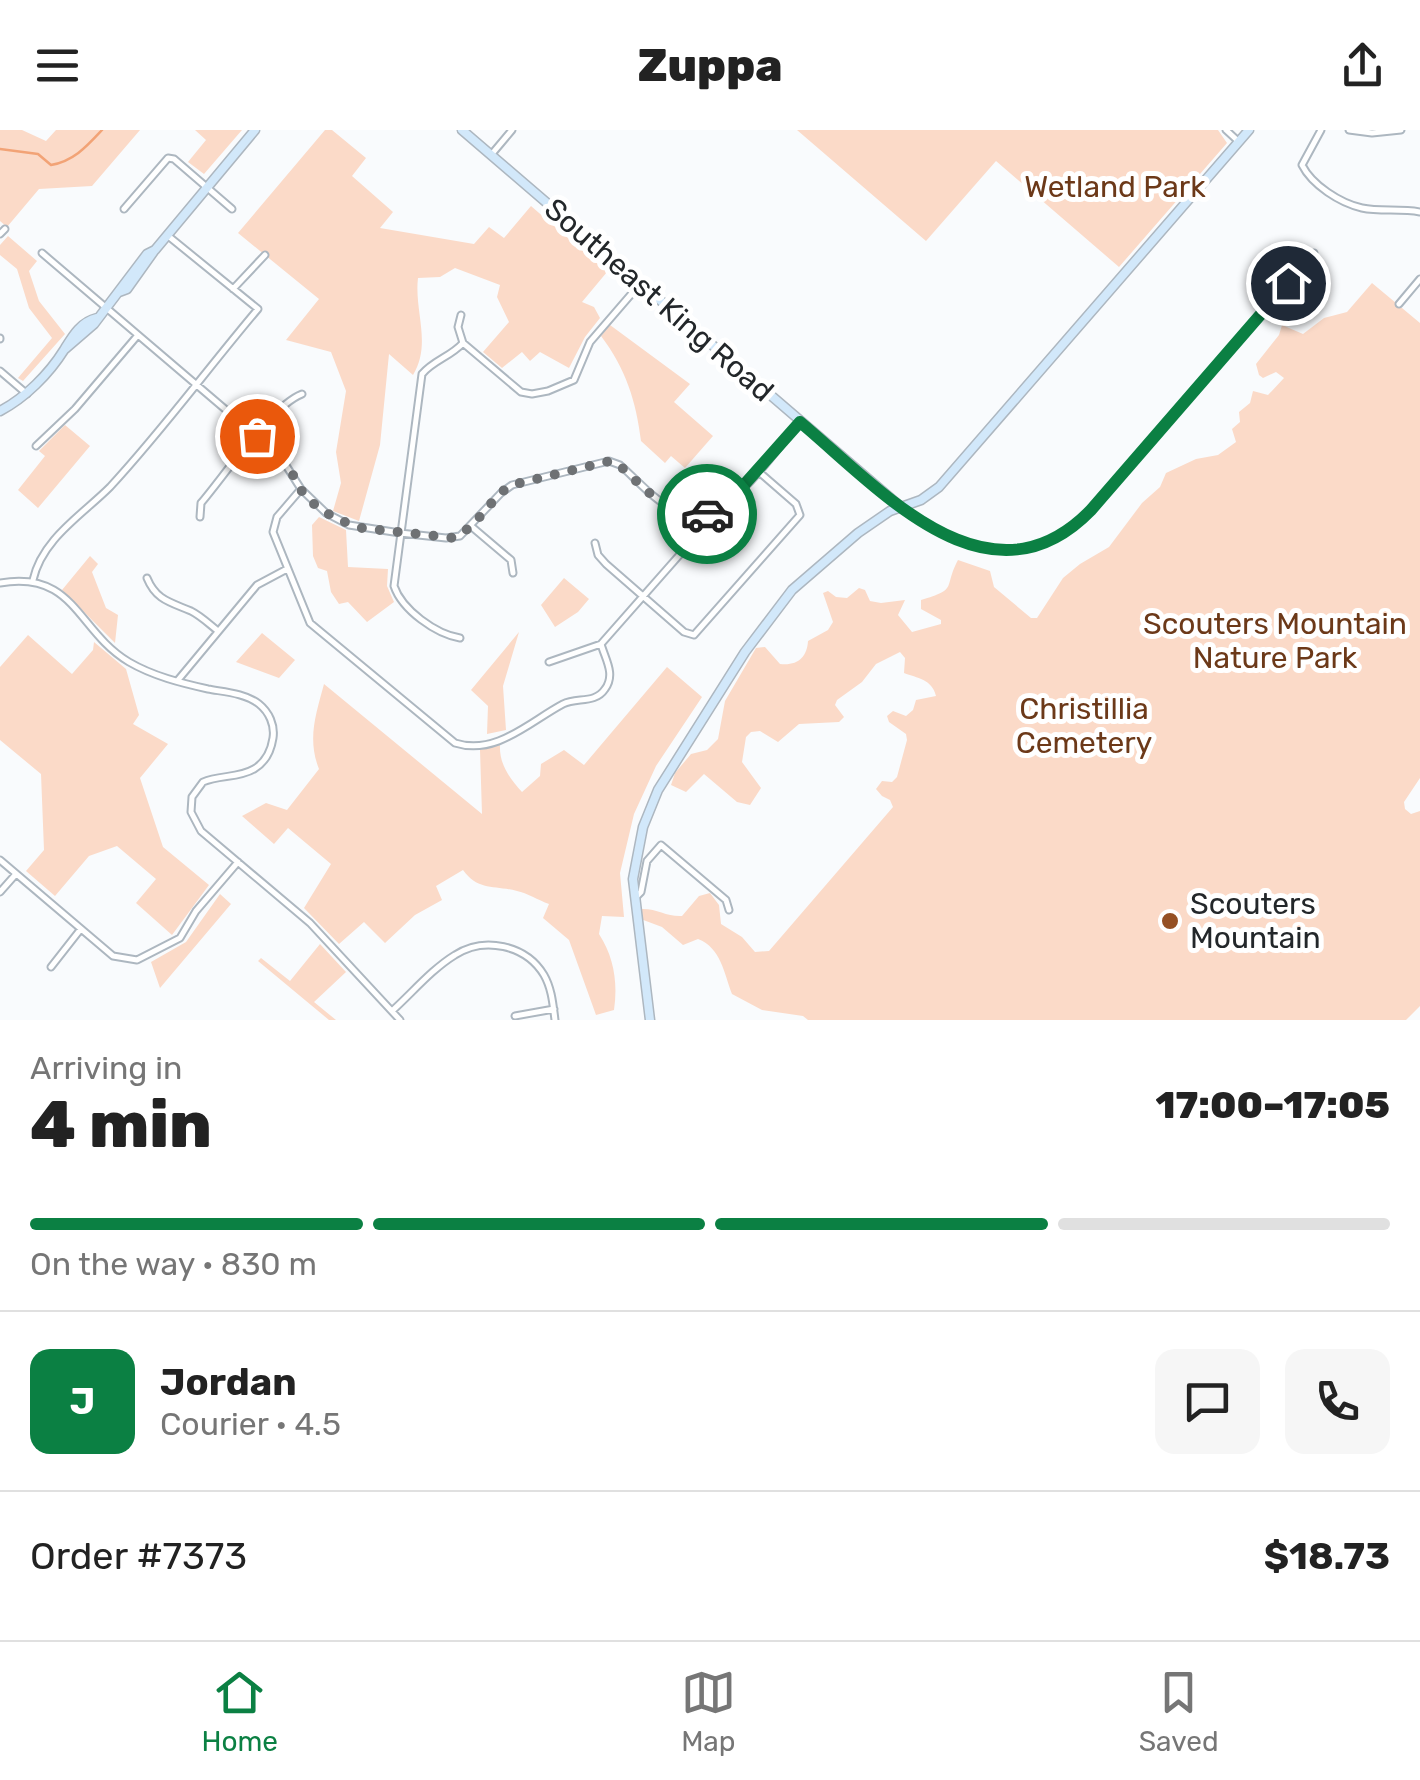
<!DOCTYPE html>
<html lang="en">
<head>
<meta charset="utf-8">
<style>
  body { margin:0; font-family:Rubik,sans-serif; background:#f6f6f6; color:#222; height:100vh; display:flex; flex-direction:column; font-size:38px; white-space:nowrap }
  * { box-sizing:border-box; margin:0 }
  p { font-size:32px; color:#767676 }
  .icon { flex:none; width:55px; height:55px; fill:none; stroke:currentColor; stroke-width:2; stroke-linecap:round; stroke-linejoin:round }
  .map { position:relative; height:890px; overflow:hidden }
  .sheet { display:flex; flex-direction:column; background:#fff; flex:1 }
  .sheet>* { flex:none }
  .pin { position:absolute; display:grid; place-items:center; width:85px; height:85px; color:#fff; margin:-42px; border:5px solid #fff; border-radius:50%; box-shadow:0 2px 10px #0007 }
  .courier { position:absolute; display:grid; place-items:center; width:100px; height:100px; margin:-50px; border:8px solid #0b8043; border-radius:50%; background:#fff; color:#222; box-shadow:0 2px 12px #0007 }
  .headline em { font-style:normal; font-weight:800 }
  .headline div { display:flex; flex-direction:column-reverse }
  .headline { display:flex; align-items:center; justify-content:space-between; height:170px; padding:0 30px }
  h1 { font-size:65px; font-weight:800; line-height:75px }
  .bar { display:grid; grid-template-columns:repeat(4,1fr); gap:15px 10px; align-content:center; height:120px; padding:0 30px }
  .bar i { height:12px; border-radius:8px; background:#e0e0e0 }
  .bar .active { background:#0b8043 }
  .bar p { grid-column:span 4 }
  .line { display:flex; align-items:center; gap:25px; padding:0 30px; border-top:2px solid #e0e0e0 }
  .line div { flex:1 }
  .round { display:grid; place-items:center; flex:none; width:105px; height:105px; border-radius:20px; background:#f6f6f6 }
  header { display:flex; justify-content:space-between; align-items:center; height:130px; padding:0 30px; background:#fff; font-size:45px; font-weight:800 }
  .tab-bar { display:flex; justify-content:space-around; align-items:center; height:140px; border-top:2px solid #e0e0e0; background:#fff; font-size:28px; color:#767676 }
  .tab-bar a { display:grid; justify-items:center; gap:5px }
  .tab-bar .active { color:#0b8043 }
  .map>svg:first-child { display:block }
</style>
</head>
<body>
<header><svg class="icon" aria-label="menu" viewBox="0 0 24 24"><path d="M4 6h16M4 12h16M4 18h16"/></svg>Zuppa<svg class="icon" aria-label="share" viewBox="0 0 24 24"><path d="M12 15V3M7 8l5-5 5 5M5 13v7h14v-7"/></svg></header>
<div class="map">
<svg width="1420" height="890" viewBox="0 0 1420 890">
  <rect width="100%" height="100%" fill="#f9fbfd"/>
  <!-- green -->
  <path fill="#fbdac8" d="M0 0H22L46 11 56 0H140L92 56 39 59 7 97 0 91Z
    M195 0H242L204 44 188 32 206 10Z
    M325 0H332L366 28 352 46 393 82 380 98 474 114 489 97 504 108 531 76 607 142 582 172 594 177 600 188 585 207 569 238 540 222 530 231 522 222 502 238 483 222 509 192 497 167 500 155 455 138 440 147 418 148C414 181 432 214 413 245L389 224 380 315 359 391 333 381 341 353 336 322 346 261 331 222 286 210 319 169 238 103Z
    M797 0H1218L1227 13 1119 137 996 31 926 111Z
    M8 106 37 131 29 141 39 171 65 204 23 251 18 248 52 208 29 178 17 139 0 125V115Z
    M1372 153 1420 193V648L1404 672 1405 679 1411 684 1420 681V876L1406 890H808L803 886 762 880 732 864C724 843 721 818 698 809L683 815 662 797 638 788 641 779C656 778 667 787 682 786L699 766 710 763 719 775 721 794 742 807 755 822 769 821 893 677 890 670 882 666 876 659 882 651 892 652 897 647 907 610 906 604 889 592 887 586 893 581 906 586 913 580 916 570 936 566C932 549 917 548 904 543L905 528 900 522 876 534 862 552 837 570 835 575 844 587 839 592 799 594 778 612 760 601 751 602 746 607 742 632 761 658 750 675 737 672 704 644 686 662 671 655 675 643 691 624 707 620 718 609 725 571 756 518 765 517 780 534C798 536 807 527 808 511L828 500 833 492 823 463 828 461 836 467 847 468 859 458 865 460 870 471 881 473 905 470 898 485 912 502 941 494V490L921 479V470C959 459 943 458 958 430L990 441 994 457 1031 488H1037L1063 448 1080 434 1109 417 1142 373 1160 357 1166 343 1196 329 1218 325 1236 312 1232 299 1240 292 1239 282 1250 273 1253 261 1268 265 1284 248 1276 242 1263 248 1259 245 1256 234 1279 205 1282 195 1303 204 1324 188 1347 182Z
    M610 195 690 254 674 272 713 306 685 338 671 326 665 333 641 311C636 271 626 239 601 206Z
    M65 295 90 316 38 378 18 360 45 326 39 321Z
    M319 387 346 400 348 437 388 439 387 456 394 472 367 492 348 472 339 474 331 462 327 441 318 438 313 426 312 395Z
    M90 426 98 434 92 442 106 478 118 485 115 513 62 460Z
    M564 448 589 469 578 482 555 497 541 475Z
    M519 502 503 556 506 600 487 604 488 576 471 560Z
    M262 503 295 530 279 548 236 532Z
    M28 505 72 544 93 520 94 512 126 539 139 585 133 594 168 614 140 648 163 717 209 755 172 805 136 773 156 749 117 716 89 726 55 766 26 741 44 720 41 644 0 610V537Z
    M667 537 702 567 656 636 634 684 620 743 624 787 602 786 599 804C614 827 618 853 614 880L596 885 569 810 543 788 549 774C538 770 527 763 517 761 494 755 478 761 463 740L436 756 442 770 415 785 385 813 364 792 339 814 304 778 331 734 288 698 274 714 242 686 266 673 287 680 319 639C307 609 316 584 324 554L482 684 480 620 500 615C499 634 510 649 522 662L540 646 541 634 564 620 584 635Z
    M220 764 231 774 160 858 151 832 186 812Z
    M320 814 346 842 314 872 336 890H329L258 831 261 828 290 851Z"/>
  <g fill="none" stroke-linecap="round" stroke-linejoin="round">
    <!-- stream -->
    <path stroke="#f2a376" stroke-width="2.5" d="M0 19 38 24 51 35C74 31 87 16 102 0"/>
    <defs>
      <path id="street" d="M1226 0 1238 11
        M1321 0 1302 35C1312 55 1340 73 1362 78 1380 82 1401 78 1420 82
        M1349 0 1372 3 1401 0
        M491 25 512 0
        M124 79 168 28 174 29 232 79
        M0 104 5 99
        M42 123 280 326 301 359 326 383 349 395 400 403 446 408 460 406 501 363 512 355 609 331 620 335C637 350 654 370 674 380 723 405 771 324 800 292
        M233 159 265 125
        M1399 174 1420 149
        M461 185 458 197 463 213
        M0 209V208
        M0 241 27 264
        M36 316 75 279 138 205
        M301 359 277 387 273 402 310 493 455 613C496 626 529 592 563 574 577 567 595 574 605 559 616 544 605 529 601 514L690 413 697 400 699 386
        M902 378C965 422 1030 444 1091 380L1314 123
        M200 387 201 373C225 345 271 276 302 264
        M472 397 511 430 513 443
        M595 413 598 425 606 434 684 502 694 505 800 385 796 374 758 341
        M147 448C156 470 170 472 191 481 201 486 209 494 218 501
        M33 450C42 409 82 385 110 357 162 301 208 238 258 179L167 105
        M0 453C75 440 77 501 129 532 153 546 181 553 208 559 224 562 245 563 259 574 269 582 275 595 273 608 271 621 266 632 254 639 239 648 219 645 203 652L192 667 191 682 201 701 310 793 400 890
        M460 508C436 504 402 480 394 456L422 244C434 230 450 227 463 213L521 262 532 264 548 261 574 250 590 212 640 154
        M549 532 601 514
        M178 550 257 455 287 439
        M0 730 113 826 137 830 180 808 196 781 238 732
        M0 762 16 744
        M635 768 641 762 647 731 661 715 726 770 729 780
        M51 837 80 800
        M392 881C412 863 432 839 455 825 484 806 526 815 544 845 552 859 553 875 555 890
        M515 886 554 879"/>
      <path id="secondary" d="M462 0 902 378
        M119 162 127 159 154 121
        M65 219 94 194 147 124 155 120 255 0
        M0 281C25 268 49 244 64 220 72 207 80 192 97 188
        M650 890 633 749 643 697 658 660 745 522 792 460 858 403 890 381 921 370 939 357 1249 0"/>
    </defs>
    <!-- street casing -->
    <use href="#street" stroke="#adb7c0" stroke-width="9"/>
    <!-- secondary casing -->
    <use href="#secondary" stroke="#adb7c0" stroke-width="11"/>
    <!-- street -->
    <use href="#street" stroke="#fff" stroke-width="5"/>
    <!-- secondary -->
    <use href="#secondary" stroke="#d2e8fa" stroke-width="8"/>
  </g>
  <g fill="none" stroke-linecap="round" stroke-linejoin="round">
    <!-- done -->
    <path stroke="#6e7174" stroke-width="10" stroke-dasharray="0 18" d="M257 306 287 333 300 359 315 375 336 389 362 398 454 408 472 396 500 363 512 355 610 331 620 336C644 357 671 391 707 384"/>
    <!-- route -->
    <path stroke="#0b8043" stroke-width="12" d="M707 384 727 374 800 292C879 358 989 485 1091 380L1288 153"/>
  </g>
  <!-- markers -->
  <circle fill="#955024" stroke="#fff" stroke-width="4" cx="1170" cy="791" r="10"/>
  <g text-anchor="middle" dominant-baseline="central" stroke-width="10" stroke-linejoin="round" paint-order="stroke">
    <!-- park labels -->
    <g font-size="30" fill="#6c3919" stroke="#fff">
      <text x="1115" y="57">Wetland Park</text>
      <text x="1275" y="494">Scouters Mountain<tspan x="1275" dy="34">Nature Park</tspan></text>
      <text x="1084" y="579">Christillia<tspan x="1084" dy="34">Cemetery</tspan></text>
    </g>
    <!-- street labels -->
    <g font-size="30" fill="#23272a" stroke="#fff">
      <text transform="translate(659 170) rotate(41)">Southeast King Road</text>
    </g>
    <!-- poi labels -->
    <g font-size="30" fill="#23272a" stroke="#fff" text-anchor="start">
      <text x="1190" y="774">Scouters<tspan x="1190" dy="34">Mountain</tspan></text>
    </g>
  </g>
</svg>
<div class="pin" style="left:257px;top:306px;background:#ea580c"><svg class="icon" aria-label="bag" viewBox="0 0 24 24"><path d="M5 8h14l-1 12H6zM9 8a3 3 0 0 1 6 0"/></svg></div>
<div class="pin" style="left:1288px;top:153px;background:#1f2937"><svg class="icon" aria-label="home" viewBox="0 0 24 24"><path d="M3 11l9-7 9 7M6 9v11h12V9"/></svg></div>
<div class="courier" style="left:707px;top:384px"><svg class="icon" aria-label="car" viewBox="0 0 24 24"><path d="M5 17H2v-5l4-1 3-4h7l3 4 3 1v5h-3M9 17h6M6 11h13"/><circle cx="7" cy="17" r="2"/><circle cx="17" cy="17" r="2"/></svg></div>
</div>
<section class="sheet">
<div class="headline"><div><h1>4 min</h1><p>Arriving in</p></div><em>17:00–17:05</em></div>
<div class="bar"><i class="active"></i><i class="active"></i><i class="active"></i><i></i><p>On the way · 830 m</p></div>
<div class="line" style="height:180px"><b class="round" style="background:#0b8043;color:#fff">J</b><div><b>Jordan</b><p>Courier · 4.5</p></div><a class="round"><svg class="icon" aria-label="chat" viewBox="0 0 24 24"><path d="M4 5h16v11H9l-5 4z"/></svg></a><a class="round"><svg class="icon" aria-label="phone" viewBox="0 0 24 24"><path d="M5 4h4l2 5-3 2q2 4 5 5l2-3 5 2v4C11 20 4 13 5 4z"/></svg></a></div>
<div class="line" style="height:130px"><div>Order #7373</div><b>$18.73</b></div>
</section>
<nav class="tab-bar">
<a class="active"><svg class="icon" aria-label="home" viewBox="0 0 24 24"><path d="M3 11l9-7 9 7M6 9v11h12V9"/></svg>Home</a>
<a><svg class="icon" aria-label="map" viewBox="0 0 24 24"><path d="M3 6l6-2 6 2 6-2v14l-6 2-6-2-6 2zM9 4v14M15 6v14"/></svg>Map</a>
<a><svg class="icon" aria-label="saved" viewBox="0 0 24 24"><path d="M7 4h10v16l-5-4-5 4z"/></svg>Saved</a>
</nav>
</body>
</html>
